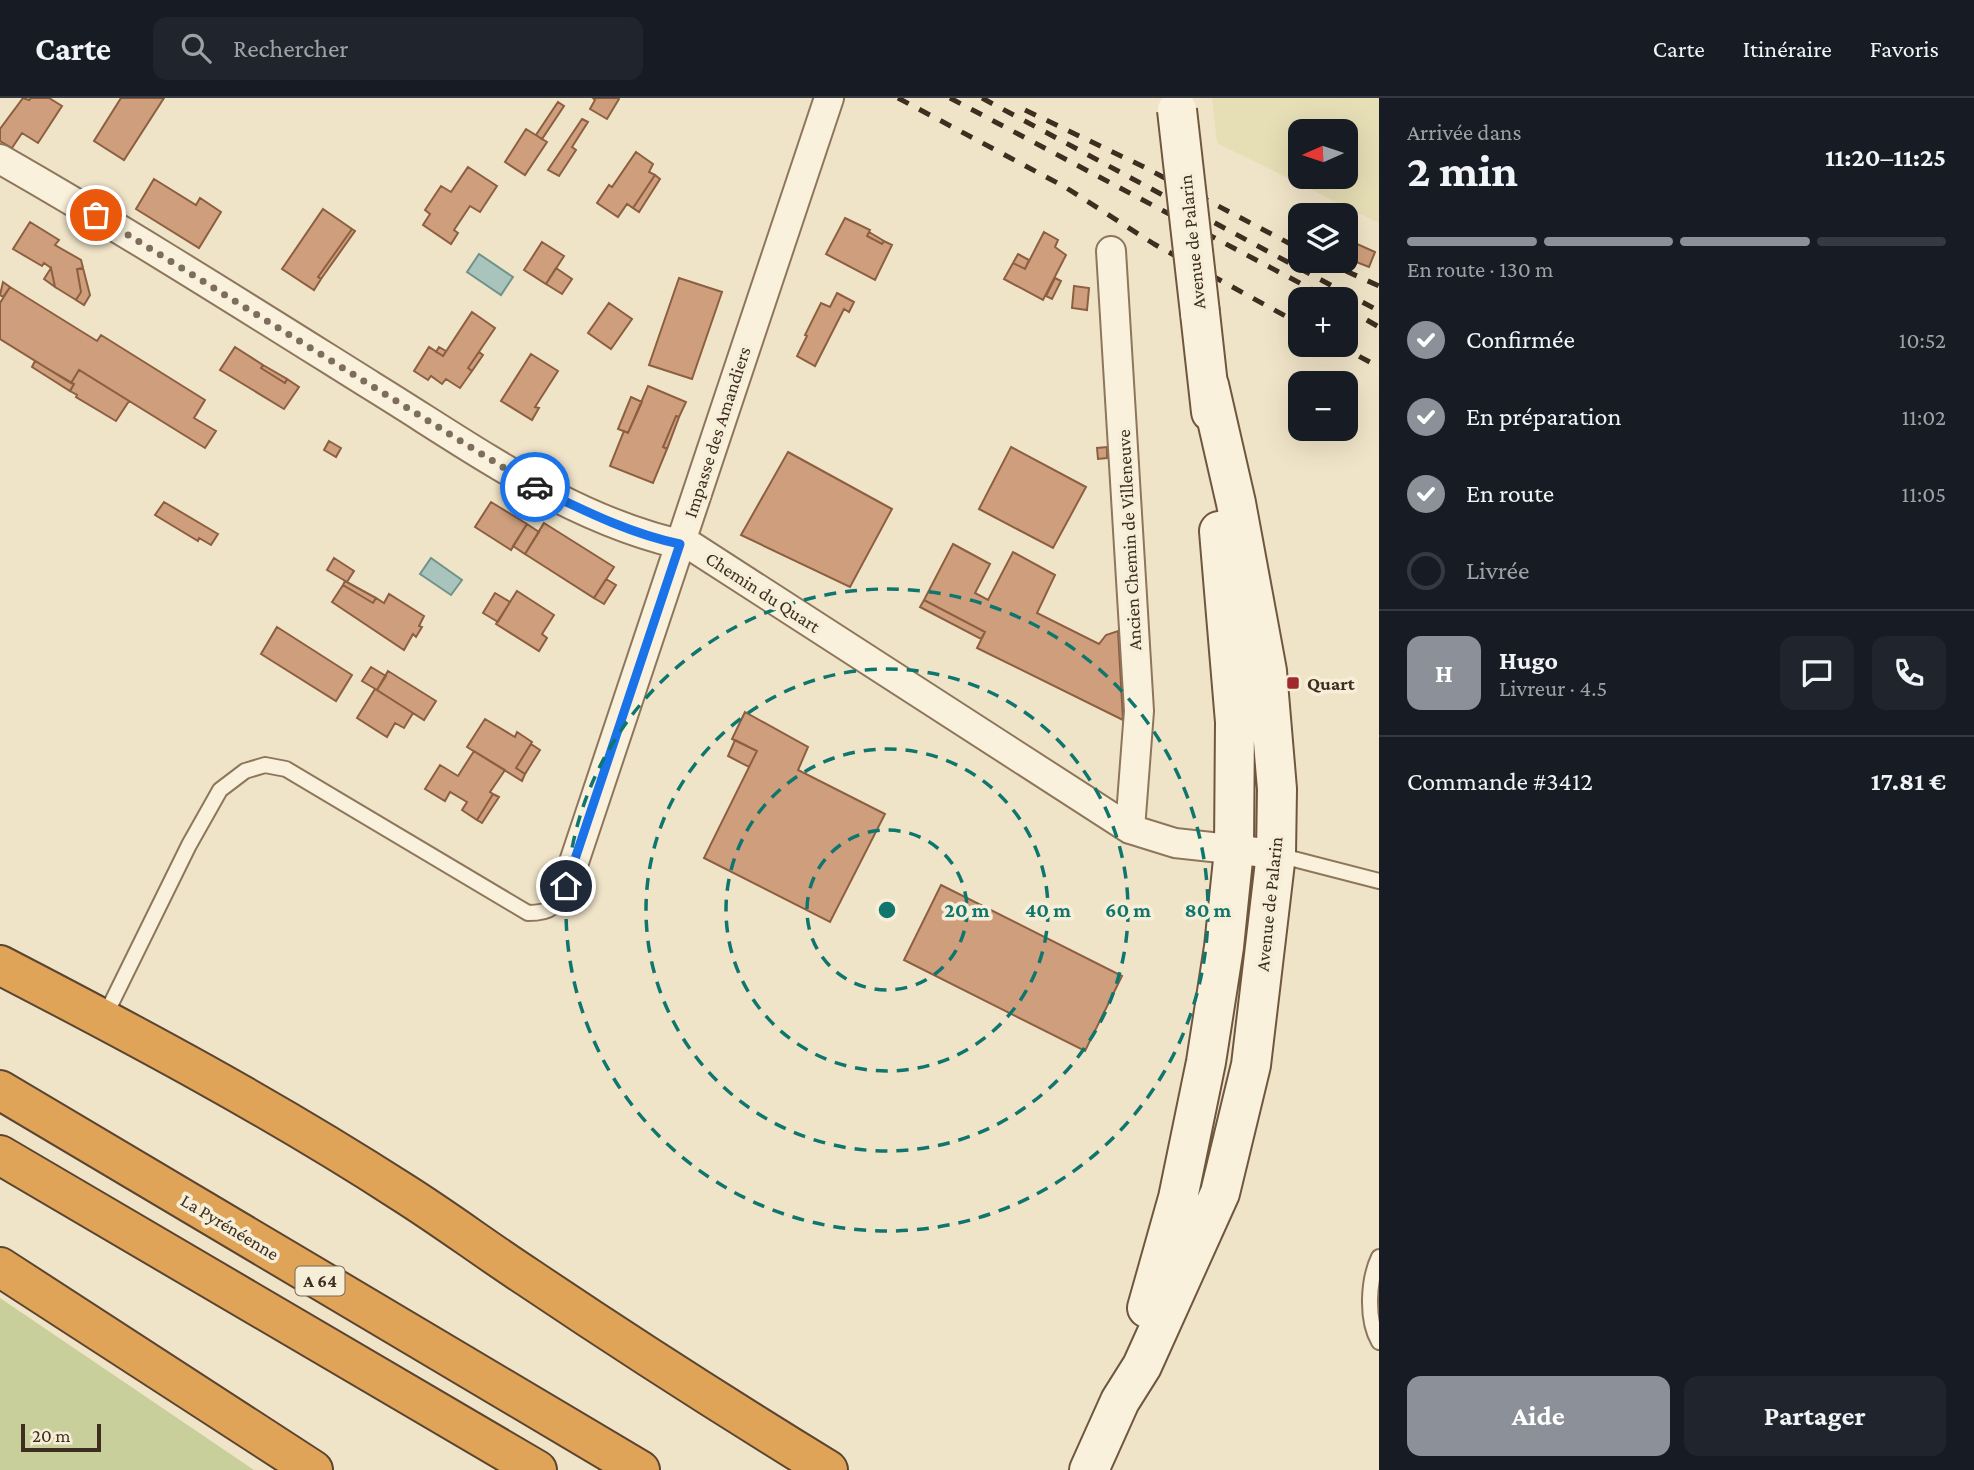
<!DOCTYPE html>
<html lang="fr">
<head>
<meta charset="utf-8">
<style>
  body { margin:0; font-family:"Crimson Pro",serif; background:#20242c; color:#f1f3f6; height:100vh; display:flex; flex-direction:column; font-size:26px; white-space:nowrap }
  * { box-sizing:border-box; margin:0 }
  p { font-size:23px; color:#9ea1a6 }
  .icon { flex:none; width:38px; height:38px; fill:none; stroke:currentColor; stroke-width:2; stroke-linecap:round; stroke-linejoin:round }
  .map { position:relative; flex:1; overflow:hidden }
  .panel { display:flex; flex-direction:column; background:#171b24; width:595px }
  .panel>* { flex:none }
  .needle { width:46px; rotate:267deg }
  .buttons { position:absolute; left:1288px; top:21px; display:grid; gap:14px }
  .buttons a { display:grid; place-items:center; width:70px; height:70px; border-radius:14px; background:#171b24; box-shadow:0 7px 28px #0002; font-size:35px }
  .scale { position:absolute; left:21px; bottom:18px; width:80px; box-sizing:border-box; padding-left:7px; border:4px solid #3d2e20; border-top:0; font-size:19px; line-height:24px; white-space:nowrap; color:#3d2e20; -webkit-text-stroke:5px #f7eed8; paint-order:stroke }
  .pin { position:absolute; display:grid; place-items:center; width:60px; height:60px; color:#fff; margin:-30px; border:4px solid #fff; border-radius:50%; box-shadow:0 2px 7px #0007 }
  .courier { position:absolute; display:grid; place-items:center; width:70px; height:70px; margin:-35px; border:5px solid #1a73e8; border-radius:50%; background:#fff; color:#222; box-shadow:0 2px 9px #0007 }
  .head em { font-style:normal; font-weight:700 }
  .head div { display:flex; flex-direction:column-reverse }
  .head { display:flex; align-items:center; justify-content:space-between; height:119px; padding:0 28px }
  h1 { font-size:46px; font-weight:700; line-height:52px }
  .bar { display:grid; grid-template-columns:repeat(4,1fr); gap:10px 7px; align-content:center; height:84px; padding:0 28px }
  .bar i { height:9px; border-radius:5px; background:#363941 }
  .bar .current { background:#8c9099 }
  .bar p { grid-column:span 4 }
  .line { display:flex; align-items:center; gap:18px; padding:0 28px; border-top:2px solid #363941 }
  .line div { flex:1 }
  .round { display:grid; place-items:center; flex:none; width:74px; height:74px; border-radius:14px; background:#20242c }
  ol { padding:0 28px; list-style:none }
  li { display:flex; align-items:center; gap:21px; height:77px }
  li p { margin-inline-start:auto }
  li .icon { padding:7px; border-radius:50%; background:#8c9099; color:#fff; stroke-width:4 }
  li:last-child { color:#9ea1a6 }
  li i { width:38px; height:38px; border:4px solid #363941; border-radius:50% }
  .cta { display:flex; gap:14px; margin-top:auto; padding:14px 28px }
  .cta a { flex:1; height:80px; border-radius:14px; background:#8c9099; color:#fff; font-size:28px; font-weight:700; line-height:80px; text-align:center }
  .cta a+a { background:#20242c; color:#f1f3f6 }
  header { display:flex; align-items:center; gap:42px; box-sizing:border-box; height:98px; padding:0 35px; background:#171b24; border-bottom:2px solid #363941 }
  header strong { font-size:33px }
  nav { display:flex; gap:38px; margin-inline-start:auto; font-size:24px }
  .search { width:490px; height:63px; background:#20242c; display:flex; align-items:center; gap:18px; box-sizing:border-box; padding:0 24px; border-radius:14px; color:#9ea1a6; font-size:26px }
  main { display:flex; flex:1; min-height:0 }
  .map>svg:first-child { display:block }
</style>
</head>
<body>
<header>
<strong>Carte</strong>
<div class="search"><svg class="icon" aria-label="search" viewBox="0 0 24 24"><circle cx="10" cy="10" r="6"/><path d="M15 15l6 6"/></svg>Rechercher</div>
<nav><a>Carte</a><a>Itinéraire</a><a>Favoris</a></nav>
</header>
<main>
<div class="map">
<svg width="1379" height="1372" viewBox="0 0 1379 1372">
  <rect width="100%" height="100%" fill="#f0e4c8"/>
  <!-- farmland -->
  <path fill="#e6deb5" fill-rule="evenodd" d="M1212 0H1379V125L1217 45ZM1300 33H1346V79H1300Z"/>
  <!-- green -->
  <path fill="#c9cf9b" d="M0 1200 254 1372H0Z"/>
  <!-- water -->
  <path fill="#a9c4bc" stroke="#6f938a" stroke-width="2" d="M479 156 513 179 501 197 467 174Z
    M431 460 462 482 451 497 420 476Z"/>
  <!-- building -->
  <path fill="#cf9f7d" stroke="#8d5f41" stroke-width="2" d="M23 0 29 2 31 0H49L62 8 38 45 22 35 12 50 0 43V31Z
    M121 0H164L124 62 94 43Z
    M593 0H618L619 1 607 21 590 11 595 2Z
    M558 4 564 8 542 41 536 37Z
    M582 21 588 24 572 49 576 52 559 78 548 72Z
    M526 31 547 44 525 77 505 64Z
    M636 54 653 66 649 74 655 77 633 110 627 106 618 119 597 105 609 87 612 89Z
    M468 69 497 88 480 114 470 108 454 132 458 135 451 146 423 127 430 116 425 112 441 88 451 94Z
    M655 77 660 81 639 114 633 110Z
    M154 81 196 107 200 100 221 114 199 150 136 111Z
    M323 111 352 131 318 179 321 181 314 192 282 171Z
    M845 120 870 132 867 138 882 146 884 143 892 147 875 182 826 156Z
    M30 124 59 142 55 147 81 162 83 170 77 171 81 194 76 202 55 189 51 170 44 165 42 168 13 151Z
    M352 131 355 133 321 181 318 179Z
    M869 134 884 143 882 146 867 138Z
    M1044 134 1058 142 1055 149 1066 157 1043 202 1004 181 1013 165 1025 171Z
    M1346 141 1375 154 1369 169 1346 160Z
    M542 144 564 158 546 186 524 172Z
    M1018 156 1029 162 1025 171 1013 165Z
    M51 170 55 189 44 181Z
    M83 170 90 197 84 207 76 202 81 194 77 171Z
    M556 170 572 181 562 196 546 186Z
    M679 180 722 194 692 281 649 267Z
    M1055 180 1061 183 1052 201 1046 198Z
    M3 184 10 189 3 199 0 197Z
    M1074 188 1089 190 1087 212 1072 210Z
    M10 189 97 243 101 237 205 302 194 320 216 333 205 350 79 272 71 285 0 241V205Z
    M837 195 854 204 849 214 844 211 815 268 797 258 807 238 805 237 821 205 830 209Z
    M609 205 632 221 611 251 588 235Z
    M472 214 495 230 468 270 472 273 460 290 446 281 442 286 431 278 428 282 414 273 429 249 443 258Z
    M235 249 263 267 261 270 285 285 287 281 299 289 284 311 220 272Z
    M439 249 446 253 443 258 436 254Z
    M479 254 483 257 472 273 468 270Z
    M531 256 558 273 535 309 539 310 532 322 501 303Z
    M35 263 74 286 70 293 32 269Z
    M263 267 287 281 285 285 261 270Z
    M79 272 129 303 116 323 76 299 77 297 70 293 74 286 71 285Z
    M648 288 686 304 679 319 676 318 663 349 667 351 653 385 610 368 624 333 628 335Z
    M631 299 642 304 628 335 618 331Z
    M676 318 679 319 667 351 663 349Z
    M329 343 341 350 336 359 324 352Z
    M1011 349 1086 389 1053 450 979 411Z
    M1107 349V360L1098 361 1097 350Z
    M788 354 892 411 850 489 741 437Z
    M164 404 218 436 211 447 199 440 198 443 155 417Z
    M491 404 527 426 511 452 475 429Z
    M544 425 614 469 594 500 525 456Z
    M527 426 539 434 525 456 513 448Z
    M953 446 990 466 975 495 988 502 1013 454 1055 477 1037 515 1099 546 1106 537 1118 533 1123 622 977 550 985 534 924 502Z
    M334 460 354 473 347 484 327 472Z
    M606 481 616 487 604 506 594 500Z
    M345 483 376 500 373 505 343 487Z
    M343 487 373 505 376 500 384 505 389 496 424 518 419 528 422 529 416 539 413 536 404 552 332 504Z
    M517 493 554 517 542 536 547 540 539 553 496 526Z
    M495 495 510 504 498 524 483 515Z
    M924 502 985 534 981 541 920 509Z
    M277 529 352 577 336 603 261 556Z
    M371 569 386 578 377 592 362 583Z
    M388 573 436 603 424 622 377 592Z
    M375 591 413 615 404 630 395 625 387 639 357 620Z
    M745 614 808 649 798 672 885 716 830 824 704 760 757 653 732 641Z
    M485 621 515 639 517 634 532 644 516 670 525 676 522 683 467 649Z
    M735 642 757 653 749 669 728 658Z
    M531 646 540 652 525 676 516 670Z
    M474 653 505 672 490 694 493 696 477 722 462 712 467 704 450 694 445 703 425 691 440 667 458 678Z
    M493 696 499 699 482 725 477 722Z
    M941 787 1122 878 1085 953 904 862Z"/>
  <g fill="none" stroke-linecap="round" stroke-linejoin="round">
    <defs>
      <path id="lane" d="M1278 757 1379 783
        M104 920 189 747 220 692 245 673 265 667 286 671 528 815C552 815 556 809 566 788
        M1379 1159C1368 1182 1366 1222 1379 1244"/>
      <path id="street" d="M0 61C126 133 249 211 372 288 473 350 575 426 693 449L1130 731 1175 745 1276 756
        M1111 153 1139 613 1130 731
        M566 788 829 0"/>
      <path id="secondary" d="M1200 215 1211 314
        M1147 1210 1178 1100 1206 964 1224 849 1234 752 1235 624 1219 433
        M1089 1372 1120 1303 1142 1268 1220 1095 1251 967 1276 756 1277 691 1267 573 1236 405 1209 287"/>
      <path id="highway" d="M0 867C137 938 272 1010 402 1094 445 1121 486 1152 529 1180 627 1246 727 1310 828 1372
        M0 992 640 1372
        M0 1057 537 1372
        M0 1169 313 1372"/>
    </defs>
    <!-- lane casing -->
    <use href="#lane" stroke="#8d765c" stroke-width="18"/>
    <!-- street casing -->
    <use href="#street" stroke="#8d765c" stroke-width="32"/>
    <!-- secondary casing -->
    <use href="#secondary" stroke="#6f573f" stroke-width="42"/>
    <!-- highway casing -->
    <use href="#highway" stroke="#5b4430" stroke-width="42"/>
    <!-- lane -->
    <use href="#lane" stroke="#faf1dc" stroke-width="14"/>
    <!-- street -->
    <use href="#street" stroke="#faf1dc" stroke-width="28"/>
    <!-- secondary -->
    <use href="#secondary" stroke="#faf1dc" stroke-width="38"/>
    <!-- highway -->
    <use href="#highway" stroke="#e0a458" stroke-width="38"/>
    <!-- rail -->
    <path stroke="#3d2e20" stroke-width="5" stroke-dasharray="12 12" stroke-linecap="butt" d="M898 0 1065 89 1154 146 1300 226
      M950 0 1330 201
      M982 0 1379 213
      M1025 12 1144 69 1300 151
      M1324 163 1379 188
      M1346 210 1379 229
      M1338 247 1379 269"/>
    <defs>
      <path id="secondary-bridge" d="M1177 12 1200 215"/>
    </defs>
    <!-- secondary-bridge casing -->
    <use href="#secondary-bridge" stroke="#6f573f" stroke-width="42" stroke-linecap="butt"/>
    <!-- secondary-bridge -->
    <use href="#secondary-bridge" stroke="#faf1dc" stroke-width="38"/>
  </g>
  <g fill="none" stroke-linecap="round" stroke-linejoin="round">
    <!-- done -->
    <path stroke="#7c6e5b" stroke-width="7" stroke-dasharray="0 12.6" d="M96 117 535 389"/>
    <!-- route -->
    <path stroke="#1a73e8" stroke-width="9" d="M535 389C581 411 630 436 680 446L566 788"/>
  </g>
  <!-- distance rings -->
  <g fill="none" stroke="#0f766e" stroke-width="3.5" stroke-dasharray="12 9">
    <circle cx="887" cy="812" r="80"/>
    <circle cx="887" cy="812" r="161"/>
    <circle cx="887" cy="812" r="241"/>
    <circle cx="887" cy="812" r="321"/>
  </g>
  <!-- markers -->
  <rect fill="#9e2a2b" stroke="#f7eed8" stroke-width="2.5" x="1286" y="578" width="14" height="14" rx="3.5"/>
  <g text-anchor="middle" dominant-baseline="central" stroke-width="7" stroke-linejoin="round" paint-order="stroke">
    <!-- shield labels -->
    <rect fill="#f7eed8" stroke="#756857" stroke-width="2" x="295.5" y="1168.5" width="49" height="29" rx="5"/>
    <g font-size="18" font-weight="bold" fill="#3d2e20">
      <text x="320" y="1183">A 64</text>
    </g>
    <!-- street labels -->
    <g font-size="19" fill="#3d2e20" stroke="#f7eed8">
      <text transform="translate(1192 144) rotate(-96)">Avenue de Palarin</text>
      <text transform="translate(717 334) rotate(-72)">Impasse des Amandiers</text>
      <text transform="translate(1129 442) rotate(-93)">Ancien Chemin de Villeneuve</text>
      <text transform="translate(763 494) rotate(33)">Chemin du Quart</text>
      <text transform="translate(1269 806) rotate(-84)">Avenue de Palarin</text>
      <text transform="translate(230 1129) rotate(31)">La Pyrénéenne</text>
    </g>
    <!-- poi labels -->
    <g font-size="19" font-weight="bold" fill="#3d2e20" stroke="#f7eed8" text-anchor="start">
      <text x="1307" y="585">Quart</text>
    </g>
  </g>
  <circle cx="887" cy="812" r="10" fill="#0f766e" stroke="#f7eed8" stroke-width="3.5"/>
  <g font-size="21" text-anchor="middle" font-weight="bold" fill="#0f766e" stroke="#f7eed8" stroke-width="7" stroke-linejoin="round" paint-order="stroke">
    <text x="967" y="819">20 m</text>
    <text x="1048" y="819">40 m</text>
    <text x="1128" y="819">60 m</text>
    <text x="1208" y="819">80 m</text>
  </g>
</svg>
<div class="buttons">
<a><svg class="needle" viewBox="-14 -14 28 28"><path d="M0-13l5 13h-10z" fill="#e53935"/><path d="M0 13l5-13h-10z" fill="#9ea1a6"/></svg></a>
<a><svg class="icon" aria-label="layers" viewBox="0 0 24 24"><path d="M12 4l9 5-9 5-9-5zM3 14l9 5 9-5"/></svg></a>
<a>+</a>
<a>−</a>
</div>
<div class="scale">20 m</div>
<div class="pin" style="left:96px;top:117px;background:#ea580c"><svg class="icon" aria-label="bag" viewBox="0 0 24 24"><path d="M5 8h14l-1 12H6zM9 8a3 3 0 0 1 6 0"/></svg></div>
<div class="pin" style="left:566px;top:788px;background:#1f2937"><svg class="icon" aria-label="home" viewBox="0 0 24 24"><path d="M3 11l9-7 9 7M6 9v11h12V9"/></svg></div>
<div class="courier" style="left:535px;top:389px"><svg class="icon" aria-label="car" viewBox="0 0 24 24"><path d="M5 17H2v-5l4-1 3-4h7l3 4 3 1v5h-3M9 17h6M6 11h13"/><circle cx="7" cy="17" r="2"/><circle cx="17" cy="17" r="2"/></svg></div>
</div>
<section class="panel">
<div class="head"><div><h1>2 min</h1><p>Arrivée dans</p></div><em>11:20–11:25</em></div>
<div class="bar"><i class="current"></i><i class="current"></i><i class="current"></i><i></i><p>En route · 130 m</p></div>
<ol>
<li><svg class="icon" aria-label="check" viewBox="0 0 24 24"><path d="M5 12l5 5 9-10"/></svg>Confirmée<p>10:52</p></li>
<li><svg class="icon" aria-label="check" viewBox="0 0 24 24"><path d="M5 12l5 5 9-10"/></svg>En préparation<p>11:02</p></li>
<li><svg class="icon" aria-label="check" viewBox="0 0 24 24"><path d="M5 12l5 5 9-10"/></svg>En route<p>11:05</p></li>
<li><i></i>Livrée</li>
</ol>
<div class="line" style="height:126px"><b class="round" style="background:#8c9099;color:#fff">H</b><div><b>Hugo</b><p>Livreur · 4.5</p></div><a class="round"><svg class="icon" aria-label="chat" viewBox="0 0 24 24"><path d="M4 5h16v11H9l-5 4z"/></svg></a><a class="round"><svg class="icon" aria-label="phone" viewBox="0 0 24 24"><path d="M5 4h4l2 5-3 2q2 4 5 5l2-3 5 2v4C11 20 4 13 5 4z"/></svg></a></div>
<div class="line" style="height:91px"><div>Commande #3412</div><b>17.81 €</b></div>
<div class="cta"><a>Aide</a><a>Partager</a></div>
</section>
</main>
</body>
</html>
